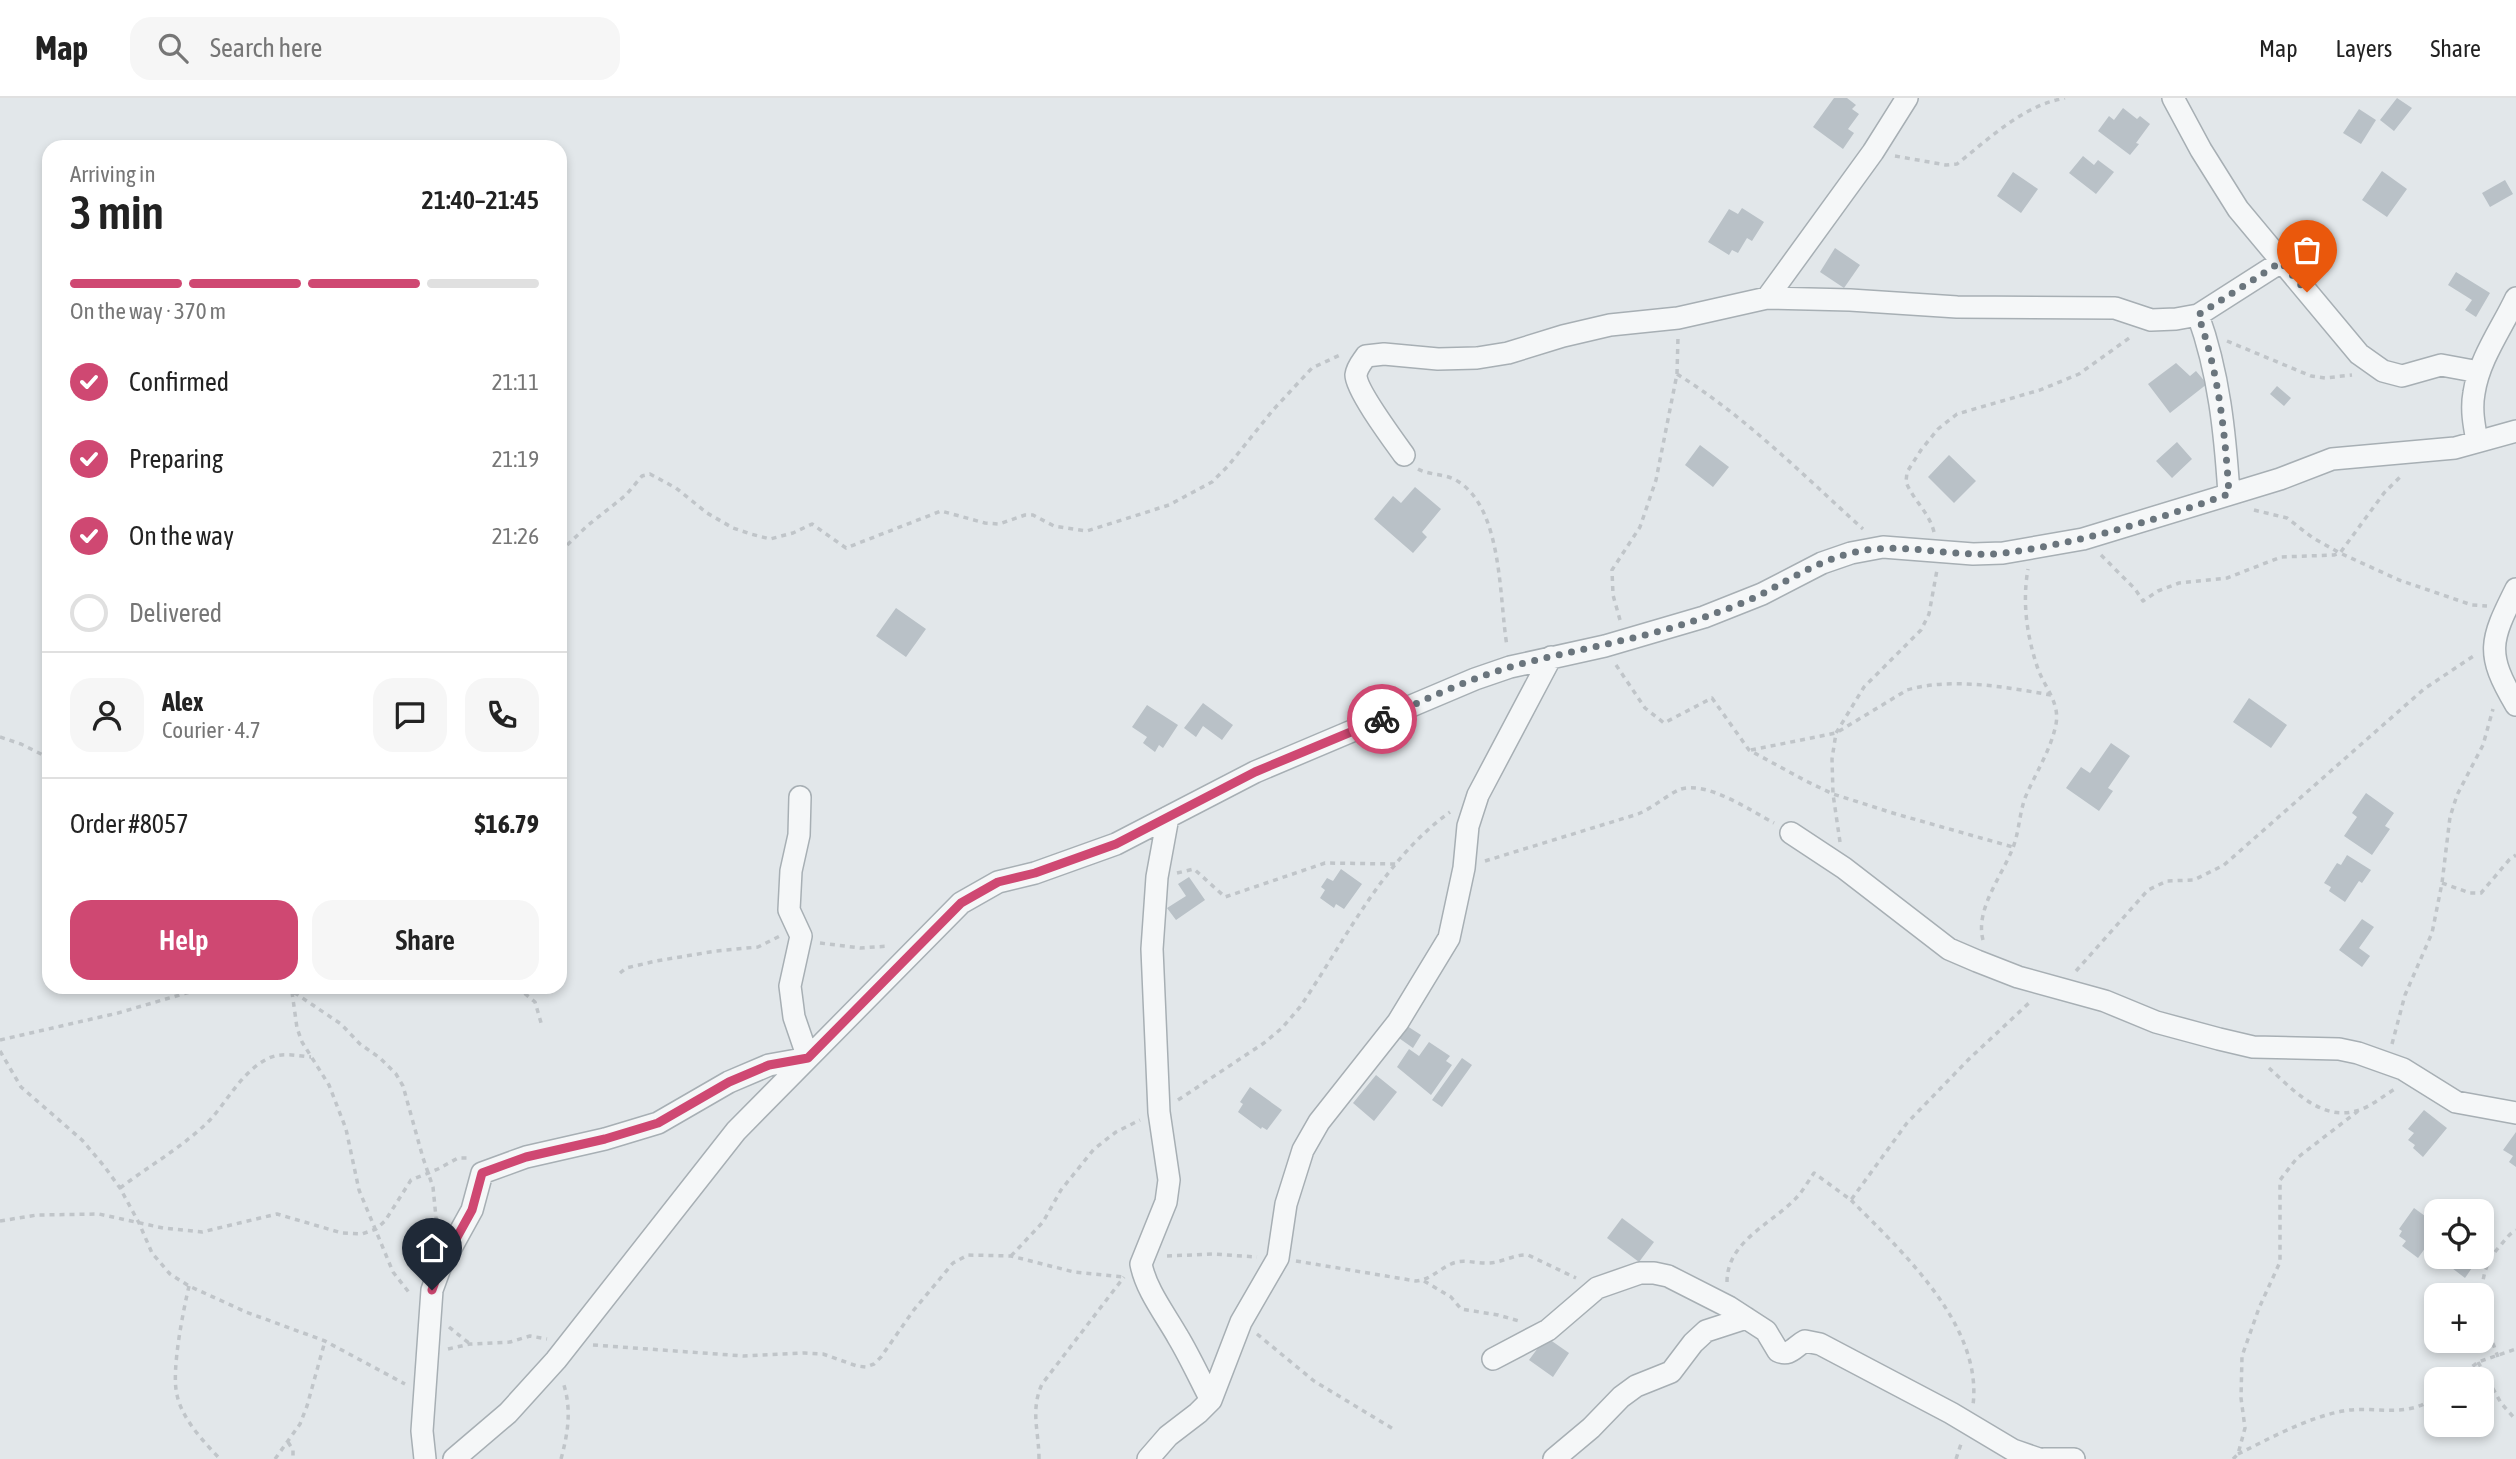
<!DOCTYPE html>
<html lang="en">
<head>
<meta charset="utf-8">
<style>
  body { margin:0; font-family:"Asap Condensed",sans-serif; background:#f6f6f6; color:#222; height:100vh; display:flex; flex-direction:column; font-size:26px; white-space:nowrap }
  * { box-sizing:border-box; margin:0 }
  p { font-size:23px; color:#767676 }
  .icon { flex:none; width:38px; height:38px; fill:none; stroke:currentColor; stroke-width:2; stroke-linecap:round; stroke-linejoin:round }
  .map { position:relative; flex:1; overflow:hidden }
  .sheet { position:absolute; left:42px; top:42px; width:525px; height:854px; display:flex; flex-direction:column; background:#fff; border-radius:21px; box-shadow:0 4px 10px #0003 }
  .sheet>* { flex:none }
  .tools { position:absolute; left:2424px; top:1101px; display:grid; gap:14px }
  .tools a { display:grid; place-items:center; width:70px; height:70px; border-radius:14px; background:#fff; box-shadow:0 4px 10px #0003; font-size:35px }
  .pin { position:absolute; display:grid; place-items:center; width:60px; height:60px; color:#fff; margin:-72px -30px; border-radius:50% 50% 50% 0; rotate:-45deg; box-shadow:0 0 7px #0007 }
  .pin .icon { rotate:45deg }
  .courier { position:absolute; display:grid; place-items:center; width:70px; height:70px; margin:-35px; border:5px solid #cf4872; border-radius:50%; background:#fff; color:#222; box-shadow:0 2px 9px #0007 }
  .summary em { font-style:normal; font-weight:600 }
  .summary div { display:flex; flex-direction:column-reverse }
  .summary { display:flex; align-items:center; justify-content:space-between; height:119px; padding:0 28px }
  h1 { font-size:46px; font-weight:600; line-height:52px }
  .bar { display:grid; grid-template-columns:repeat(4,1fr); gap:10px 7px; align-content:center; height:84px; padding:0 28px }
  .bar i { height:9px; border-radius:5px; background:#e0e0e0 }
  .bar .selected { background:#cf4872 }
  .bar p { grid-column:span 4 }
  .line { display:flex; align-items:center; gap:18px; padding:0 28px; border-top:2px solid #e0e0e0 }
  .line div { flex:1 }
  .round { display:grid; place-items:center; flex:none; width:74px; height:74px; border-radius:21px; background:#f6f6f6 }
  ol { padding:0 28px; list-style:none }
  li { display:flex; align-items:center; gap:21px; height:77px }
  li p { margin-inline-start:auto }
  li .icon { padding:7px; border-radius:50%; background:#cf4872; color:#fff; stroke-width:4 }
  li:last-child { color:#767676 }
  li i { width:38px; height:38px; border:4px solid #e0e0e0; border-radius:50% }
  .action { display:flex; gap:14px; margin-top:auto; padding:14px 28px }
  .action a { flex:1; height:80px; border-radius:21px; background:#cf4872; color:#fff; font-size:28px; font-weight:600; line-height:80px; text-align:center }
  .action a+a { background:#f6f6f6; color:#222 }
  header { display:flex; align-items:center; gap:42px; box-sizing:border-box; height:98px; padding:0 35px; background:#fff; border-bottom:2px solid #e0e0e0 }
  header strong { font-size:33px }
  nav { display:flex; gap:38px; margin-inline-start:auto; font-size:24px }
  .search { width:490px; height:63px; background:#f6f6f6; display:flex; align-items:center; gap:18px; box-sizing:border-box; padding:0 24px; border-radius:21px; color:#767676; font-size:26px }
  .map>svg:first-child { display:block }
</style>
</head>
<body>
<header>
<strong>Map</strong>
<div class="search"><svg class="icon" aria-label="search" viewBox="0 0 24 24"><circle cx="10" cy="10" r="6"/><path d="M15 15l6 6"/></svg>Search here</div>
<nav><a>Map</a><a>Layers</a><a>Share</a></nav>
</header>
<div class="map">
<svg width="2516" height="1361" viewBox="0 0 2516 1361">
  <rect width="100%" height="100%" fill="#e2e7ea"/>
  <!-- building -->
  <path fill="#b9c1c7" d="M1834 0H1847L1856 7 1852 11 1859 16 1848 31 1854 35 1843 51 1813 29Z
    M2397 0 2412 10 2394 33 2380 22Z
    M2123 10 2137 21 2140 18 2150 26 2136 45 2139 46 2130 57 2098 33 2109 18 2114 22Z
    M2359 11 2376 22 2361 46 2343 35Z
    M2083 58 2094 67 2098 62 2114 74 2096 96 2069 75Z
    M2382 73 2407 91 2387 119 2362 102Z
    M2013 74 2038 91 2021 115 1997 98Z
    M2505 82 2513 96 2490 109 2482 95Z
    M1742 110 1764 124 1752 143 1747 140 1738 155 1732 152 1729 157 1708 144 1729 111 1738 116Z
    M1835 150 1860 167 1844 190 1820 174Z
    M2456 174 2490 195 2476 219 2465 212 2472 202 2448 187Z
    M2176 265 2190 278 2196 273 2207 286 2170 315 2148 286Z
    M2277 288 2291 300 2284 308 2270 296Z
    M2177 344 2192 361 2172 380 2156 363Z
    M1700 347 1729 369 1713 389 1685 367Z
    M1949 357 1976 383 1954 405 1928 379Z
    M1415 389 1441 411 1422 434 1427 439 1413 455 1374 421 1393 398 1401 405Z
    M896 510 926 531 906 559 876 538Z
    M2249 600 2287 627 2271 650 2233 624Z
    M1203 605 1233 627 1222 642 1203 628 1196 639 1184 630Z
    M1147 607 1178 627 1163 650 1159 647 1155 654 1143 645 1147 639 1132 629Z
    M2111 645 2130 658 2108 690 2113 693 2099 713 2066 690 2081 669 2090 675Z
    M2366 695 2394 715 2385 728 2390 731 2372 757 2344 738 2357 719 2352 715Z
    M2347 757 2371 772 2362 785 2359 783 2345 804 2329 793 2331 789 2324 785 2337 765 2341 767Z
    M1341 771 1362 786 1344 811 1336 806 1334 810 1320 800 1325 792 1321 789 1327 780 1333 783Z
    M1189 779 1205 802 1176 822 1167 810 1186 798 1178 786Z
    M2362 821 2374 829 2359 850 2370 858 2362 869 2339 852Z
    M1404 926 1421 937 1413 950 1396 938Z
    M1429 944 1450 958 1446 963 1452 967 1431 997 1397 969 1409 951 1419 958Z
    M1462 960 1472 967 1442 1009 1432 1002Z
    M1376 977 1397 994 1374 1023 1353 1005Z
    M1250 989 1282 1012 1267 1032 1262 1029 1261 1031 1238 1014 1243 1006 1240 1004Z
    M2424 1012 2447 1030 2423 1059 2413 1050 2415 1047 2408 1042 2414 1035 2408 1031Z
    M2516 1034V1069L2509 1064 2513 1058 2503 1052Z
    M2414 1110 2436 1126V1135L2418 1160 2402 1148 2406 1143 2399 1138 2402 1133 2399 1131Z
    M1622 1120 1654 1144 1639 1164 1607 1140Z
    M2454 1158H2469L2476 1164 2465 1180 2448 1167Z
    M1546 1239 1569 1255 1553 1279 1529 1262Z"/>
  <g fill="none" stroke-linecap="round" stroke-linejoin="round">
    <defs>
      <path id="minor" d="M2173 0 2201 52 2238 111 2359 256 2383 273 2402 278 2441 267 2479 274
        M1767 200 1873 54 1907 0
        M2198 217C2219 275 2225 335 2229 396
        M2477 343C2474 327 2471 311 2474 295 2479 261 2502 230 2516 200
        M1404 357C1394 343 1356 292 1356 277 1357 269 1362 264 1366 258L1384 256 1438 261 1477 260 1508 255 1563 238 1610 227 1678 220 1767 200 1850 202 1957 209 2115 210 2151 222 2176 221 2198 217 2281 164
        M2516 491C2490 543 2485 555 2516 607
        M1168 719 1157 779 1152 851 1159 1014 1169 1082 1166 1104 1141 1166C1146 1192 1165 1216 1178 1239 1190 1259 1200 1281 1211 1302
        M1791 735 1844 770 1949 851 1977 863 2018 879 2105 903 2156 924 2219 941 2253 949 2339 951 2358 955 2403 971 2456 1004 2516 1015
        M1493 1261 1548 1232 1597 1190 1640 1175H1654L1668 1178 1729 1209 1766 1233 1778 1253C1790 1259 1795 1248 1805 1243L1820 1246 1951 1315 2013 1352 2039 1361
        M425 1361 422 1333 432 1192 440 1170 472 1112 482 1075 526 1059 605 1041 658 1025 729 984 769 967 808 960 794 919 790 888 801 838 789 812 791 773 799 737 800 699
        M454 1361 508 1315 556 1262 736 1033 961 805 998 784 1035 775 1116 746 1255 674 1475 581 1510 569 1605 548 1704 519 1762 496 1822 465 1851 455 1883 449 1973 456 2003 455 2083 441 2280 381 2332 361 2455 350 2516 333
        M1148 1361 1168 1338 1198 1315 1211 1302 1241 1224 1278 1160 1286 1106 1303 1052 1319 1024 1398 924 1449 840 1464 770 1468 728 1478 697 1551 559
        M1554 1361 1591 1330 1621 1299 1636 1288 1671 1274 1693 1245 1706 1233 1746 1220
        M2044 1361H2074"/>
    </defs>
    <!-- minor casing -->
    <use href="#minor" stroke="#a7afb4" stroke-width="24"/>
    <!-- path -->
    <path stroke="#c0c5c9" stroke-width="3.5" stroke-dasharray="5 5" stroke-linecap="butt" d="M1895 58 1946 67 1957 66C1990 40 2022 8 2065 0
      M2227 243 2311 278 2325 280 2352 277
      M1677 276C1746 319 1803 377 1863 431
      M1418 371C1431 378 1446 375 1459 384 1503 413 1499 501 1507 548
      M2254 412 2287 420 2313 440 2340 455 2399 482 2472 507 2487 508
      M1934 434C1929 414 1913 402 1906 384L1907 374 1921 352 1938 331 1957 316 2040 292 2079 276 2132 238
      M560 454 587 428 626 397 642 378 650 376 676 390 707 415 733 430 751 436 770 441 793 435 812 426 846 450 941 413 985 425 999 426 1025 417H1033L1054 428 1087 433 1169 407 1212 384 1228 368 1273 312 1312 270 1340 257
      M2101 457 2135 491 2143 503 2158 493 2179 485 2227 480 2281 459 2334 457 2340 455 2384 395 2403 376
      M1620 522 1613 497 1612 472 1640 429 1656 382 1677 276 1678 239
      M1616 567 1645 610 1664 625 1712 600 1749 652 1806 683 1833 696 1896 716 2013 749
      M0 639 21 646 49 660
      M1751 652 1836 635 1907 592C1952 579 2005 589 2051 597
      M1840 744 1833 696 1832 661 1836 635 1864 589 1921 532 1929 516 1937 472
      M1485 763 1638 716C1653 710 1668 696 1681 691 1708 683 1751 713 1774 725
      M1177 775 1194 771 1225 799 1325 765 1396 766
      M2442 785 2470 795H2481L2509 762 2516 757
      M1983 842C1975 812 2001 779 2012 752 2019 736 2019 717 2025 700 2035 676 2051 652 2056 626 2060 605 2045 590 2038 571 2027 539 2022 505 2028 471
      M820 845 860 850 889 848
      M2076 873 2148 792 2167 783 2194 782 2224 767 2424 591 2475 557
      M620 875 626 870 656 863 716 853 758 849 780 838
      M286 889 341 926 360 946 380 960 396 976 403 988 423 1060 433 1089 437 1130
      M517 889 535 904 542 928
      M292 894 297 930 302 944 329 987 346 1031 359 1092 393 1174 411 1197
      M0 942 118 915 207 889
      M2392 946 2405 897 2432 835 2442 785 2450 719 2457 697 2483 647 2493 611
      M0 953 21 989 82 1042 104 1068 120 1090 139 1125 152 1155 170 1176 189 1188 246 1214 325 1243 405 1286
      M2269 970C2292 991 2321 1023 2356 1013 2369 1010 2383 998 2395 991
      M1178 1002 1264 945 1282 930 1300 909C1345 843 1383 762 1450 714
      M120 1090C149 1068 184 1048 210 1022 229 1001 242 973 269 960 282 954 297 958 311 959
      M1851 1102C1901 1153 1983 1227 1973 1307
      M0 1123 37 1117 99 1116 163 1130 202 1134 277 1116 342 1135 362 1136 376 1131 385 1123 411 1082 438 1071 458 1060H471
      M1011 1158 1043 1124 1061 1092 1094 1051 1116 1034 1140 1022
      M1167 1158 1213 1156 1257 1159
      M1296 1163 1416 1183C1430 1182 1438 1172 1451 1166 1463 1160 1476 1166 1490 1165 1503 1164 1515 1156 1528 1157L1576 1180
      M1424 1183 1451 1199 1461 1211 1498 1217 1519 1223
      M1727 1184C1727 1142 1774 1125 1798 1098 1804 1091 1809 1082 1814 1075L1851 1102 1907 1025 1969 961 2030 904
      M189 1188C183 1214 171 1273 177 1297 182 1321 204 1344 220 1361
      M449 1229 470 1246
      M1257 1236 1314 1283 1395 1332
      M593 1247 744 1258 805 1255 823 1256 857 1268 866 1269 874 1266 881 1259 913 1213 953 1165 968 1157 1011 1158 1074 1174 1124 1179
      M448 1251 470 1246 510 1244 530 1238 547 1241
      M2498 1259C2484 1222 2470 1180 2500 1148 2505 1142 2509 1136 2516 1132
      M2478 1264 2501 1305 2516 1322
      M2457 1281 2478 1264 2516 1251
      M288 1344 293 1352V1361
      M2238 1356C2271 1340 2306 1320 2343 1313 2375 1307 2408 1322 2436 1298
      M275 1361 300 1326 307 1308 325 1243
      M561 1361C568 1335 572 1311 563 1284
      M1039 1361C1039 1333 1030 1313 1042 1286L1124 1179
      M1956 1361 1962 1343
      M2233 1361 2238 1356 2245 1330 2241 1300 2242 1258 2259 1210 2280 1164V1082L2297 1060 2358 1013"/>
    <!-- minor -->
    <use href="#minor" stroke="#f5f7f8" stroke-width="21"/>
  </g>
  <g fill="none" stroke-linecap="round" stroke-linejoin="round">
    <!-- done -->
    <path stroke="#6a757d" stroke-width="7" stroke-dasharray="0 12.6" d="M1382 621C1424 602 1466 582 1510 569 1574 551 1641 542 1705 519 1725 512 1746 504 1764 495 1792 480 1819 463 1851 455 1902 442 1952 461 2004 455 2081 445 2156 422 2229 396 2225 335 2219 275 2198 217L2281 164 2307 194"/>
    <!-- route -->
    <path stroke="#cf4872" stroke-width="9" d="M432 1192 440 1170 472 1112 482 1075 526 1059 605 1041 658 1025 729 984 769 967 808 960 961 805 998 784 1035 775 1116 746 1255 674 1382 621"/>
  </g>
</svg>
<div class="tools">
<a><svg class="icon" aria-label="locate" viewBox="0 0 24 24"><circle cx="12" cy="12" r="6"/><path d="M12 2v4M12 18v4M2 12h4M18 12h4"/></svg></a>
<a>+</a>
<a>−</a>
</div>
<div class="pin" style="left:2307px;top:194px;background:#ea580c"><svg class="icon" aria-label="bag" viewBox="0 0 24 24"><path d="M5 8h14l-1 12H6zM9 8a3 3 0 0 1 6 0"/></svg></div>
<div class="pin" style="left:432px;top:1192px;background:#1f2937"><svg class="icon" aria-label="home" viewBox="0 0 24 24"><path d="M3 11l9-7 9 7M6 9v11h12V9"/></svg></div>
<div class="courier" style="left:1382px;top:621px"><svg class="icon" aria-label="bike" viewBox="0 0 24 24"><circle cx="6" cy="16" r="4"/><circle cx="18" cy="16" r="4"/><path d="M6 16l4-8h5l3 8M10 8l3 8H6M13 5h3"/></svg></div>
<section class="sheet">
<div class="summary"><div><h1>3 min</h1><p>Arriving in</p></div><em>21:40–21:45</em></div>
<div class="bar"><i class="selected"></i><i class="selected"></i><i class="selected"></i><i></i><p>On the way · 370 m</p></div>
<ol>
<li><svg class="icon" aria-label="check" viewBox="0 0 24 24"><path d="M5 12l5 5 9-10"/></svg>Confirmed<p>21:11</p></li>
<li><svg class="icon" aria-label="check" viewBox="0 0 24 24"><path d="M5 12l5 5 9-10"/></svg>Preparing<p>21:19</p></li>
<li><svg class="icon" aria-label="check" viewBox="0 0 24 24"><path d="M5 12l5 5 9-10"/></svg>On the way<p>21:26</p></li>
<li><i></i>Delivered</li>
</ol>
<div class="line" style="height:126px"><a class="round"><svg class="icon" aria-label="person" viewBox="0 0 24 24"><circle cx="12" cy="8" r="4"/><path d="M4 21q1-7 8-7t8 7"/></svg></a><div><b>Alex</b><p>Courier · 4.7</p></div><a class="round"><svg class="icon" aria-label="chat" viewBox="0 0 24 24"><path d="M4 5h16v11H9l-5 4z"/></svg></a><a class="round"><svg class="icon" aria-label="phone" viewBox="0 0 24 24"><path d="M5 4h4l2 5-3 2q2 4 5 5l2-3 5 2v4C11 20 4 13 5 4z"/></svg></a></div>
<div class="line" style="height:91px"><div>Order #8057</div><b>$16.79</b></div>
<div class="action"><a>Help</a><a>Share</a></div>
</section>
</div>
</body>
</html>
